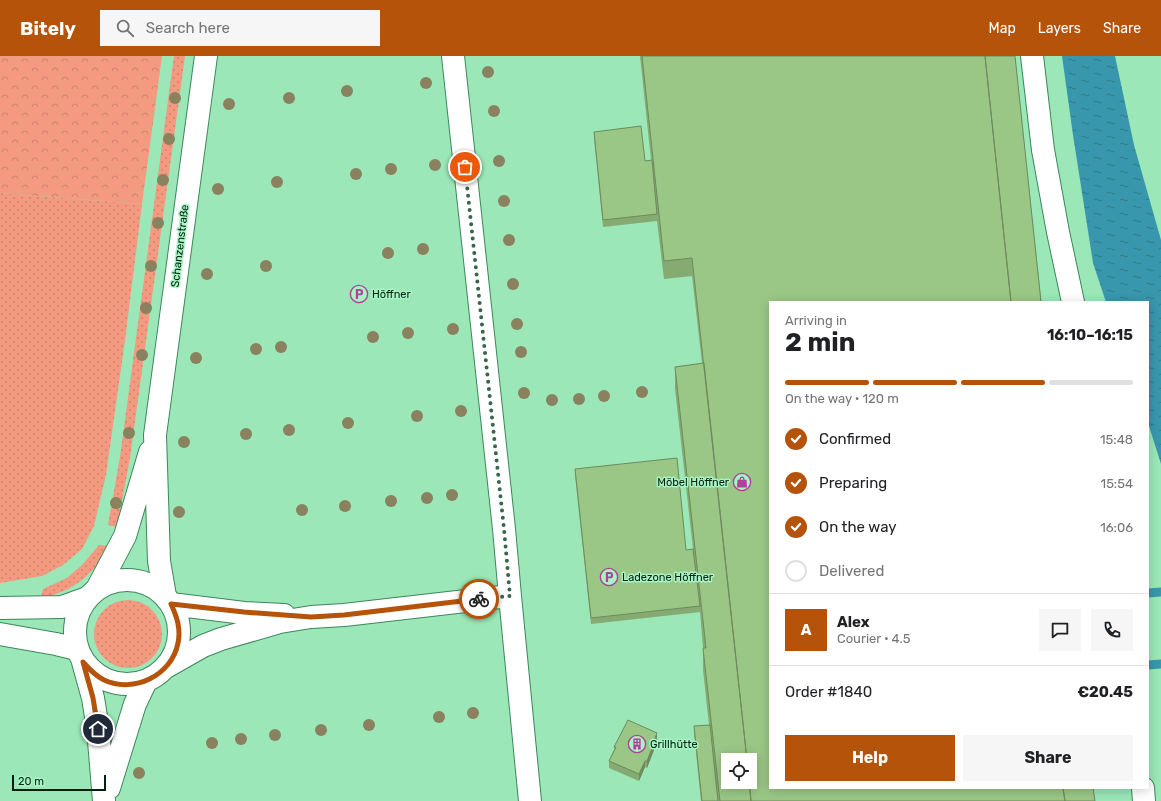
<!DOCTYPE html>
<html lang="en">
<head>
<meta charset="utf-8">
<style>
  body { margin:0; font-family:Rubik,sans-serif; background:#f6f6f6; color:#202124; height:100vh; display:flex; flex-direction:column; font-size:15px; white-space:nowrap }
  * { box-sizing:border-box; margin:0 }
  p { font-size:13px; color:#757577 }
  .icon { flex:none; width:22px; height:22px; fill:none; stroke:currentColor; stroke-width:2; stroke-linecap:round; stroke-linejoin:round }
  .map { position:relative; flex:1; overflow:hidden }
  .sheet { position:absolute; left:769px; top:245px; width:380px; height:488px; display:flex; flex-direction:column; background:#fff; border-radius:0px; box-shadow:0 2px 10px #0003 }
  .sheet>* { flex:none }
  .controls { position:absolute; left:721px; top:697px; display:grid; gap:8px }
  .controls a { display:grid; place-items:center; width:36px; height:36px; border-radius:0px; background:#fff; box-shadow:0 2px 10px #0003; font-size:20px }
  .scale { position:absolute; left:12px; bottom:10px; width:94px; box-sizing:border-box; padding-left:4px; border:2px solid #012110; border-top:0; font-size:11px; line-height:14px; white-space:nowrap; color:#012110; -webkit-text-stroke:3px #a8f4c4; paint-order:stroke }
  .pin { position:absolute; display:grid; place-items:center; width:34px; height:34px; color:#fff; margin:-17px; border:2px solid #fff; border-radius:50%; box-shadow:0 1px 4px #0007 }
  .courier { position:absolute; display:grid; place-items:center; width:40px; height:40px; margin:-20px; border:3px solid #b45309; border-radius:50%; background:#fff; color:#222; box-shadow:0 1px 5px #0007 }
  .overview em { font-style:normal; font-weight:700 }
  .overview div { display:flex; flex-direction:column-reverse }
  .overview { display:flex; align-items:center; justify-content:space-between; height:68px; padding:0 16px }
  h1 { font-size:26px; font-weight:700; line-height:30px }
  .bar { display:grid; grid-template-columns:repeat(4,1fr); gap:6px 4px; align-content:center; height:48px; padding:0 16px }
  .bar i { height:5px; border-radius:3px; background:#e0e0e0 }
  .bar .active { background:#b45309 }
  .bar p { grid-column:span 4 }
  .line { display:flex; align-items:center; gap:10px; padding:0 16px; border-top:1px solid #e0e0e0 }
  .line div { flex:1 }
  .round { display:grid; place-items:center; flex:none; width:42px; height:42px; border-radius:0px; background:#f6f6f6 }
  ol { padding:0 16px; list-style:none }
  li { display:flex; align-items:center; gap:12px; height:44px }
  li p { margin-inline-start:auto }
  li .icon { padding:4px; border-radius:50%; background:#b45309; color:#fff; stroke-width:4 }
  li:last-child { color:#757577 }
  li i { width:22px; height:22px; border:2px solid #e0e0e0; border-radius:50% }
  .action { display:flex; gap:8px; margin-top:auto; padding:8px 16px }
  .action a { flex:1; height:46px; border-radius:0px; background:#b45309; color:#fff; font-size:16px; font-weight:700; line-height:46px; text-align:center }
  .action a+a { background:#f6f6f6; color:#202124 }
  header { display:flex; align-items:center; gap:24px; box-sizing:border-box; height:56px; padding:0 20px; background:#b45309; color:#fff }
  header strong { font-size:19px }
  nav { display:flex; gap:22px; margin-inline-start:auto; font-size:14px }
  .search { width:280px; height:36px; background:#f6f6f6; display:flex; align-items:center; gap:10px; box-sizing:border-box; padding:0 14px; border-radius:0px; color:#757577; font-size:15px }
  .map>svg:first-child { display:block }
</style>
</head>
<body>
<header>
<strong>Bitely</strong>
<div class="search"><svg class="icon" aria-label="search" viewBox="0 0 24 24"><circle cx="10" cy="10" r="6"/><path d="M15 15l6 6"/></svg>Search here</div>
<nav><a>Map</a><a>Layers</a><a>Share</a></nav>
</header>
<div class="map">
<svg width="1161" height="745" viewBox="0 0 1161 745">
  <defs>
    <pattern id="grass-dots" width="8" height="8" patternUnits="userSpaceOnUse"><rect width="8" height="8" fill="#f39a81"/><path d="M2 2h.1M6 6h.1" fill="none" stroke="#cf846e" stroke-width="1.8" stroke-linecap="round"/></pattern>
    <pattern id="forest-crowns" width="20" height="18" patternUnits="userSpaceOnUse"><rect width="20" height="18" fill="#f39a81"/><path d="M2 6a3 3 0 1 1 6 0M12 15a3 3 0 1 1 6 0" fill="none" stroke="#cf846e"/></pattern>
    <pattern id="water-ripples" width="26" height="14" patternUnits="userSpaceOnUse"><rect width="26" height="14" fill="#3897ac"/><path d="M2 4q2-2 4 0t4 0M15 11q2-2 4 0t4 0" fill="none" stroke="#2d7b8b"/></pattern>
  </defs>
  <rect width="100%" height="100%" fill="#9be7b7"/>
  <!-- grass -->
  <path fill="url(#grass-dots)" d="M174 0H185L130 402 117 471 108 469 120 401Z
    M0 137 142 148 125 284 106 419 94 470 82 493 63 509 42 520 0 527Z
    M99 489 110 490C92 519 75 535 41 542L43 533 67 522 82 509Z
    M94 578a34 34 0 1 1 68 0a34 34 0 1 1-68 0Z"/>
  <!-- forest -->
  <path fill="url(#forest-crowns)" d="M0 0H162L142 148 0 137Z"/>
  <!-- water -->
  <path fill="url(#water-ripples)" d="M1062 0H1115L1134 89 1161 184V408L1148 367V246H1106L1093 207 1073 79Z"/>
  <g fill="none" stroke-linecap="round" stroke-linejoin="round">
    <!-- stream -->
    <path stroke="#3897ac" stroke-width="9" d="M1148 537 1161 536
      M1148 609 1161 608"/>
    <defs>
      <path id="minor" d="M1032 0 1043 94 1058 176 1073 246
        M75 576a52 52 0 1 1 104 0a52 52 0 1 1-104 0Z
        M97 533 125 480 150 396
        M165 540 159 505 155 379 206 0
        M510 540 530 745
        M171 548 244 557 284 559
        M0 552 62 551 87 542
        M0 578 56 588 77 593
        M83 606 93 642 98 673 104 745
        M166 611 203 590 221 583 280 566 311 561 344 559 510 540 504 473 453 0
        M109 732 135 648 146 625 155 620
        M1143 732 1144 745"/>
    </defs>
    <!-- minor casing -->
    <use href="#minor" stroke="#3c875c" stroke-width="24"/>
    <!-- minor -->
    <use href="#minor" stroke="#fff" stroke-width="22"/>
  </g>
  <!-- trees -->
  <g fill="#8a815f">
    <circle cx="488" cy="16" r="6"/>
    <circle cx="426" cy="27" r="6"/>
    <circle cx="347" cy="35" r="6"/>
    <circle cx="175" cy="42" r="6"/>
    <circle cx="289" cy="42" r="6"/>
    <circle cx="229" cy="48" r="6"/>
    <circle cx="494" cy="55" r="6"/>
    <circle cx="169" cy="83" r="6"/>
    <circle cx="499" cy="105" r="6"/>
    <circle cx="435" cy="109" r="6"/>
    <circle cx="391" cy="113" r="6"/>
    <circle cx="356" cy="118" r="6"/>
    <circle cx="163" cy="124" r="6"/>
    <circle cx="277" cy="126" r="6"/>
    <circle cx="218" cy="133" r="6"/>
    <circle cx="504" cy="145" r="6"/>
    <circle cx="158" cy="167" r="6"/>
    <circle cx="509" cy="184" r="6"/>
    <circle cx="423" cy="193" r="6"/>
    <circle cx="388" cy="197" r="6"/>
    <circle cx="151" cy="210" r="6"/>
    <circle cx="266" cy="210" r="6"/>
    <circle cx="207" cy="218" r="6"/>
    <circle cx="513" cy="228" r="6"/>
    <circle cx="146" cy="252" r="6"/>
    <circle cx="517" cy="268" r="6"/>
    <circle cx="453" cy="273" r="6"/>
    <circle cx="408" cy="277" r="6"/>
    <circle cx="373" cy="281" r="6"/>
    <circle cx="281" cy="291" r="6"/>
    <circle cx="256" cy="293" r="6"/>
    <circle cx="521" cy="296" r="6"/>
    <circle cx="142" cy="299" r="6"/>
    <circle cx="196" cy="302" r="6"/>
    <circle cx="642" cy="336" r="6"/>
    <circle cx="524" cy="337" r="6"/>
    <circle cx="604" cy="340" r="6"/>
    <circle cx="579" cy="343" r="6"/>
    <circle cx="552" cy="344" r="6"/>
    <circle cx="461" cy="355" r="6"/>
    <circle cx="417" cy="360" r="6"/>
    <circle cx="348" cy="367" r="6"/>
    <circle cx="289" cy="374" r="6"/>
    <circle cx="129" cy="377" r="6"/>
    <circle cx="246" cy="378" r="6"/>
    <circle cx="184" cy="386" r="6"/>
    <circle cx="452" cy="439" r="6"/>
    <circle cx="427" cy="442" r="6"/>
    <circle cx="391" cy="445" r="6"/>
    <circle cx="116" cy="447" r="6"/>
    <circle cx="345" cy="450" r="6"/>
    <circle cx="302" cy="454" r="6"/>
    <circle cx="179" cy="456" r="6"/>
    <circle cx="473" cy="657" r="6"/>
    <circle cx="439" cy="661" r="6"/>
    <circle cx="369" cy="669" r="6"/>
    <circle cx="321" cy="674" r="6"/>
    <circle cx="275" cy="679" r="6"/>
    <circle cx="241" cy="683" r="6"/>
    <circle cx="212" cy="687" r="6"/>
    <circle cx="139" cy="717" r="6"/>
  </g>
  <!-- wall -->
  <path fill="#85ab73" d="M640 0H1015L1095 745H701L694 677V670L709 669 703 614V592L700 556 591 568 575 419V413L686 494 693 493 675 333V311L702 307 692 220 664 223 657 165 603 171 594 82V76L645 105 651 104Z
    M657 684 654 690V694L647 712 645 711 639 725 609 712V705L614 694V691Z"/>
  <!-- shaded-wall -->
  <path fill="#6c8b5e" d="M657 677V684L654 690V694L647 712V705L653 687Z
    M645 705V711L639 725V718Z"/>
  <!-- building -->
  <path fill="#9bc786" stroke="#6c8b5e" d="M642 0H985L1011 246H770V732H1063L1065 745H751L749 726H750V704H747L692 202 664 205Z
    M985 0H1015L1041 246H1011Z
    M641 70 645 105 652 104 657 158 603 164 594 76Z
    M704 307 747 704H728V726H749L751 745H720L703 592H706L675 311Z
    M677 402 686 494 693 493 700 550 591 562 575 413Z
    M628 664 657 677 653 687H654L647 705H645L639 718 609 705 616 691H614Z
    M710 669 718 745H702L694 670Z
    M1063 732H1093L1095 745H1065Z"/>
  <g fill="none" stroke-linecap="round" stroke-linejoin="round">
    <!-- done -->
    <path stroke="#37664a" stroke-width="4" stroke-dasharray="0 7.2" d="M465 111 504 473 510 540 479 543"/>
    <!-- route -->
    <path stroke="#b45309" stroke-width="5" d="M98 673 93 642 83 606C89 613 96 620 104 624 134 638 172 619 178 587 181 573 177 561 171 548L244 556 311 561 344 559 479 543"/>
  </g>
  <!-- icons -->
  <defs>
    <symbol id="parking-ring" viewBox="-11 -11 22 22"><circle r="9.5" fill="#a8f4c4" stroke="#b1409b" stroke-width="1.5"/><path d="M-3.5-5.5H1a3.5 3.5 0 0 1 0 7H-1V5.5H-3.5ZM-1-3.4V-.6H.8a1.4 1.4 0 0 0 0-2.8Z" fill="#b1409b"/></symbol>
    <symbol id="shop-ring" viewBox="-11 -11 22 22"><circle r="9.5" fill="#a8f4c4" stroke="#b1409b" stroke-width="1.5"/><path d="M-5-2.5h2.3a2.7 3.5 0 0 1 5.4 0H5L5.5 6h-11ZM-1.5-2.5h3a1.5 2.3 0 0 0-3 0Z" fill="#b1409b"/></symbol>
    <symbol id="building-ring" viewBox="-11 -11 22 22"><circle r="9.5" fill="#a8f4c4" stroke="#b1409b" stroke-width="1.5"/><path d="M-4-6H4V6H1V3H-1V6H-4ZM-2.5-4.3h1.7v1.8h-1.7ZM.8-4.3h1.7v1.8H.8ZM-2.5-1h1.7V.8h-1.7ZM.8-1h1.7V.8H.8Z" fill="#b1409b"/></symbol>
  </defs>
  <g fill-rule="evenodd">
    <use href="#parking-ring" x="349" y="228" width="20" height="20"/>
    <use href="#shop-ring" x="732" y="416" width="20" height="20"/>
    <use href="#parking-ring" x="599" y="511" width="20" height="20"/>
    <use href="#building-ring" x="627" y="678" width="20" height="20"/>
  </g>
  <g text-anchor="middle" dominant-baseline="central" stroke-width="3" stroke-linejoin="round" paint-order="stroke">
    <!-- street labels -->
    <g font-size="11" fill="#012110" stroke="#a8f4c4">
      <text transform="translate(180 190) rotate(-83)">Schanzenstraße</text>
    </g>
    <!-- poi labels -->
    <g font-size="11" fill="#012110" stroke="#a8f4c4" text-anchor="start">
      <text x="372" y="238">Höffner</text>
      <text x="729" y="426" text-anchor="end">Möbel Höffner</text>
      <text x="622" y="521">Ladezone Höffner</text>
      <text x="650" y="688">Grillhütte</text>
    </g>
  </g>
</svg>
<div class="controls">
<a><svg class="icon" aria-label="locate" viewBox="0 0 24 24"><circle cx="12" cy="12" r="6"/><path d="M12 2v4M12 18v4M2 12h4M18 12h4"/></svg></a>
</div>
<div class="scale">20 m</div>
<div class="pin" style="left:465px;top:111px;background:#ea580c"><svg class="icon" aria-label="bag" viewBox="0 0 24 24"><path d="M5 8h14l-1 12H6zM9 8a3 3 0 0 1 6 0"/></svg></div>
<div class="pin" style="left:98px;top:673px;background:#1f2937"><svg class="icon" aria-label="home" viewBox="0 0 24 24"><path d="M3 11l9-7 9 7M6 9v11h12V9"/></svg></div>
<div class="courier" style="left:479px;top:543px"><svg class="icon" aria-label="bike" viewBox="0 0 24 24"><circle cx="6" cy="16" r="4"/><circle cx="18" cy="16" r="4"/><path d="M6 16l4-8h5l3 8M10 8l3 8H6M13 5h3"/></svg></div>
<section class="sheet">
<div class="overview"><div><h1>2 min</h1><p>Arriving in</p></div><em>16:10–16:15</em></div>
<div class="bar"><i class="active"></i><i class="active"></i><i class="active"></i><i></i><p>On the way · 120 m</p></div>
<ol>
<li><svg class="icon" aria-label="check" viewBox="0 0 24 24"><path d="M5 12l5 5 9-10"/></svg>Confirmed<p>15:48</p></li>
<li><svg class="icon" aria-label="check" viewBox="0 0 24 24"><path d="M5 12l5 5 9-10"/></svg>Preparing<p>15:54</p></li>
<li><svg class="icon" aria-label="check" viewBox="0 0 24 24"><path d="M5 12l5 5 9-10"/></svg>On the way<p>16:06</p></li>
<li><i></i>Delivered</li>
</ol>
<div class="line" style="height:72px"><b class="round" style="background:#b45309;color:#fff">A</b><div><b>Alex</b><p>Courier · 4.5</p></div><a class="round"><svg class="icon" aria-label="chat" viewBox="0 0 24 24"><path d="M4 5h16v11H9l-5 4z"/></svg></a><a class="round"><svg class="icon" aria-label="phone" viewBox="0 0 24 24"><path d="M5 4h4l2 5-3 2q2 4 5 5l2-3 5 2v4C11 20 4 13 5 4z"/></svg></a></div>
<div class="line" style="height:52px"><div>Order #1840</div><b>€20.45</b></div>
<div class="action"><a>Help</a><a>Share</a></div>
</section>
</div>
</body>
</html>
